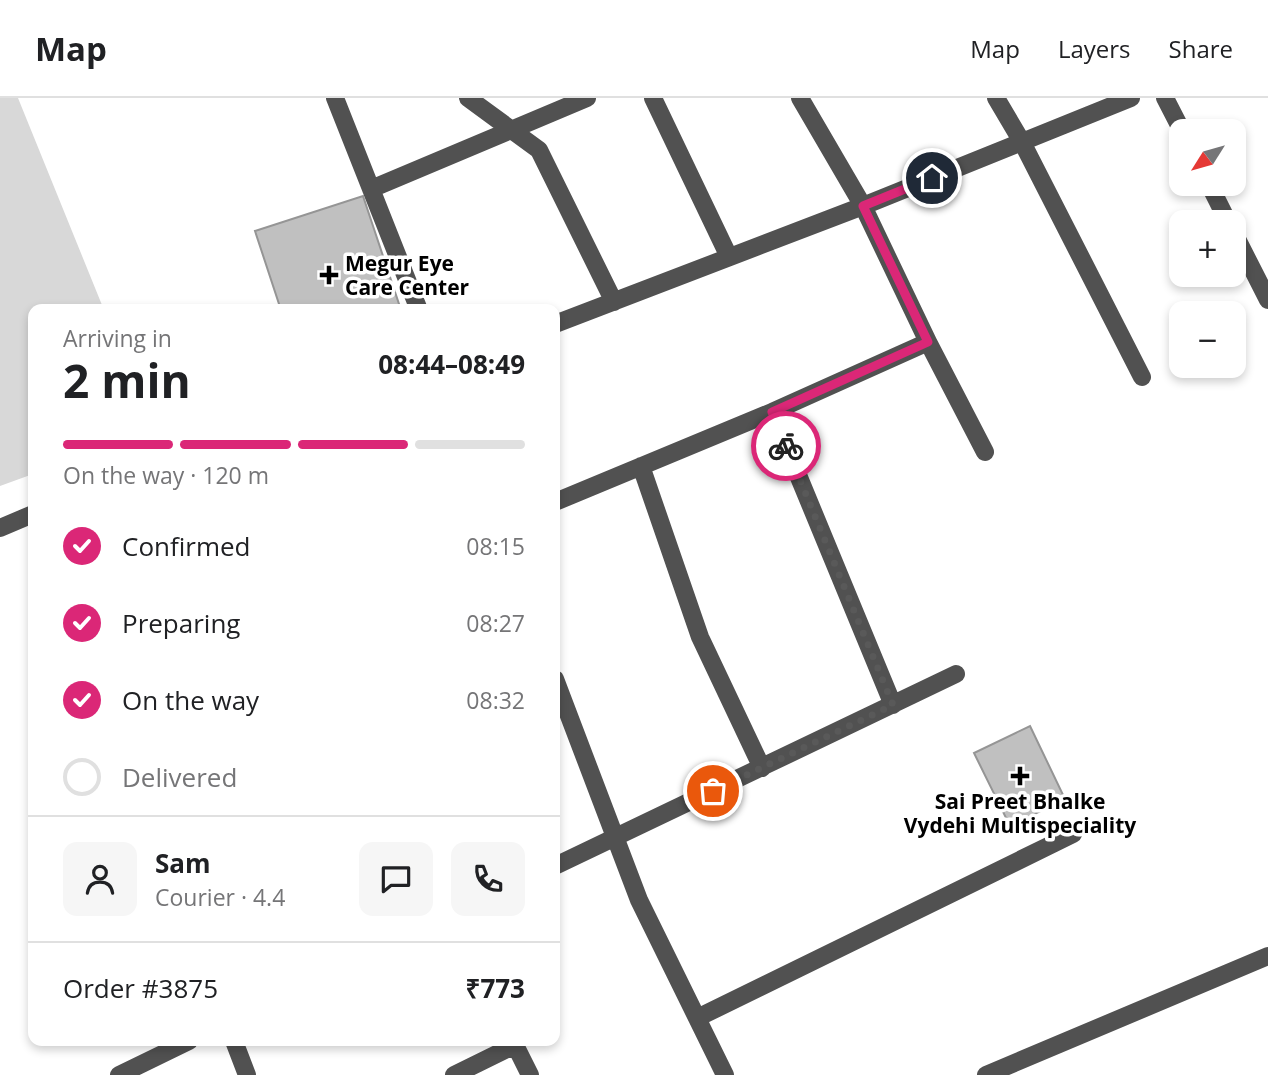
<!DOCTYPE html>
<html lang="en">
<head>
<meta charset="utf-8">
<style>
  body { margin:0; font-family:"Open Sans",sans-serif; background:#f6f6f6; color:#202124; height:100vh; display:flex; flex-direction:column; font-size:26px; white-space:nowrap }
  * { box-sizing:border-box; margin:0 }
  p { font-size:23px; color:#757577 }
  .icon { flex:none; width:38px; height:38px; fill:none; stroke:currentColor; stroke-width:2; stroke-linecap:round; stroke-linejoin:round }
  .map { position:relative; flex:1; overflow:hidden }
  .side { position:absolute; left:28px; top:206px; width:532px; height:742px; display:flex; flex-direction:column; background:#fff; border-radius:14px; box-shadow:0 4px 10px #0003 }
  .side>* { flex:none }
  .needle { width:46px; rotate:233deg }
  .controls { position:absolute; left:1169px; top:21px; display:grid; gap:14px }
  .controls a { display:grid; place-items:center; width:77px; height:77px; border-radius:14px; background:#fff; box-shadow:0 4px 10px #0003; font-size:35px }
  .pin { position:absolute; display:grid; place-items:center; width:60px; height:60px; color:#fff; margin:-30px; border:4px solid #fff; border-radius:50%; box-shadow:0 2px 7px #0007 }
  .courier { position:absolute; display:grid; place-items:center; width:70px; height:70px; margin:-35px; border:5px solid #db2777; border-radius:50%; background:#fff; color:#222; box-shadow:0 2px 9px #0007 }
  .overview em { font-style:normal; font-weight:700 }
  .overview div { display:flex; flex-direction:column-reverse }
  .overview { display:flex; align-items:center; justify-content:space-between; height:119px; padding:0 35px }
  h1 { font-size:46px; font-weight:700; line-height:52px }
  .bar { display:grid; grid-template-columns:repeat(4,1fr); gap:10px 7px; align-content:center; height:84px; padding:0 35px }
  .bar i { height:9px; border-radius:5px; background:#e0e0e0 }
  .bar .current { background:#db2777 }
  .bar p { grid-column:span 4 }
  .line { display:flex; align-items:center; gap:18px; padding:0 35px; border-top:2px solid #e0e0e0 }
  .line div { flex:1 }
  .round { display:grid; place-items:center; flex:none; width:74px; height:74px; border-radius:14px; background:#f6f6f6 }
  ol { padding:0 35px; list-style:none }
  li { display:flex; align-items:center; gap:21px; height:77px }
  li p { margin-inline-start:auto }
  li .icon { padding:7px; border-radius:50%; background:#db2777; color:#fff; stroke-width:4 }
  li:last-child { color:#757577 }
  li i { width:38px; height:38px; border:4px solid #e0e0e0; border-radius:50% }
  header { display:flex; align-items:center; gap:42px; box-sizing:border-box; height:98px; padding:0 35px; background:#fff; border-bottom:2px solid #e0e0e0 }
  header strong { font-size:33px }
  nav { display:flex; gap:38px; margin-inline-start:auto; font-size:24px }
  .map>svg:first-child { display:block }
</style>
</head>
<body>
<header>
<strong>Map</strong>
<nav><a>Map</a><a>Layers</a><a>Share</a></nav>
</header>
<div class="map">
<svg width="1268" height="977" viewBox="0 0 1268 977">
  <rect width="100%" height="100%" fill="#fff"/>
  <!-- green -->
  <path fill="#d8d8d8" d="M0 0H18L104 212H33V376L0 388Z"/>
  <!-- building -->
  <path fill="#c0c0c0" stroke="#959595" stroke-width="2" d="M363 98 401 212H281L255 133Z
    M1030 628 1065 701 1010 728 974 655Z"/>
  <g fill="none" stroke-linecap="round" stroke-linejoin="round">
    <!-- minor -->
    <path stroke="#515151" stroke-width="18" d="M335 0 419 212
      M468 0 539 52 614 204
      M653 0 729 159
      M800 0 863 108 928 244 985 354
      M996 0 1022 44 1142 279
      M1165 0 1182 33
      M1209 86 1228 124
      M371 91 587 0
      M1234 135 1268 202
      M555 226 863 108 1131 0
      M772 314 893 607
      M641 368 700 539 762 670
      M555 404 772 314 928 244
      M0 430 33 416
      M555 581 639 802 725 977
      M555 768 956 576
      M697 920 1073 736
      M234 943 247 977
      M513 943 530 977
      M119 977 189 943
      M454 977 515 947
      M986 977 1268 858"/>
  </g>
  <g fill="none" stroke-linecap="round" stroke-linejoin="round">
    <!-- done -->
    <path stroke="#595959" stroke-width="7" stroke-dasharray="0 12.6" d="M713 693 893 607 786 348"/>
    <!-- route -->
    <path stroke="#db2777" stroke-width="9" d="M786 348 772 314 928 244 863 108 932 80"/>
  </g>
  <!-- markers -->
  <g fill="#000" stroke="#fff" stroke-width="2.5">
    <path d="M325.5 166.5h7v7h7v7h-7v7h-7v-7h-7v-7h7z"/>
    <path d="M1016.5 667.5h7v7h7v7h-7v7h-7v-7h-7v-7h7z"/>
  </g>
  <g text-anchor="middle" dominant-baseline="central" stroke-width="7" stroke-linejoin="round" paint-order="stroke">
    <!-- poi labels -->
    <g font-size="21" font-weight="bold" fill="#000" stroke="#fff" text-anchor="start">
      <text x="345" y="165">Megur Eye<tspan x="345" dy="24">Care Center</tspan></text>
      <text x="1020" y="703" text-anchor="middle">Sai Preet Bhalke<tspan x="1020" dy="24">Vydehi Multispeciality</tspan></text>
    </g>
  </g>
</svg>
<div class="controls">
<a><svg class="needle" viewBox="-14 -14 28 28"><path d="M0-13l5 13h-10z" fill="#e53935"/><path d="M0 13l5-13h-10z" fill="#757577"/></svg></a>
<a>+</a>
<a>−</a>
</div>
<div class="pin" style="left:713px;top:693px;background:#ea580c"><svg class="icon" aria-label="bag" viewBox="0 0 24 24"><path d="M5 8h14l-1 12H6zM9 8a3 3 0 0 1 6 0"/></svg></div>
<div class="pin" style="left:932px;top:80px;background:#1f2937"><svg class="icon" aria-label="home" viewBox="0 0 24 24"><path d="M3 11l9-7 9 7M6 9v11h12V9"/></svg></div>
<div class="courier" style="left:786px;top:348px"><svg class="icon" aria-label="bike" viewBox="0 0 24 24"><circle cx="6" cy="16" r="4"/><circle cx="18" cy="16" r="4"/><path d="M6 16l4-8h5l3 8M10 8l3 8H6M13 5h3"/></svg></div>
<section class="side">
<div class="overview"><div><h1>2 min</h1><p>Arriving in</p></div><em>08:44–08:49</em></div>
<div class="bar"><i class="current"></i><i class="current"></i><i class="current"></i><i></i><p>On the way · 120 m</p></div>
<ol>
<li><svg class="icon" aria-label="check" viewBox="0 0 24 24"><path d="M5 12l5 5 9-10"/></svg>Confirmed<p>08:15</p></li>
<li><svg class="icon" aria-label="check" viewBox="0 0 24 24"><path d="M5 12l5 5 9-10"/></svg>Preparing<p>08:27</p></li>
<li><svg class="icon" aria-label="check" viewBox="0 0 24 24"><path d="M5 12l5 5 9-10"/></svg>On the way<p>08:32</p></li>
<li><i></i>Delivered</li>
</ol>
<div class="line" style="height:126px"><a class="round"><svg class="icon" aria-label="person" viewBox="0 0 24 24"><circle cx="12" cy="8" r="4"/><path d="M4 21q1-7 8-7t8 7"/></svg></a><div><b>Sam</b><p>Courier · 4.4</p></div><a class="round"><svg class="icon" aria-label="chat" viewBox="0 0 24 24"><path d="M4 5h16v11H9l-5 4z"/></svg></a><a class="round"><svg class="icon" aria-label="phone" viewBox="0 0 24 24"><path d="M5 4h4l2 5-3 2q2 4 5 5l2-3 5 2v4C11 20 4 13 5 4z"/></svg></a></div>
<div class="line" style="height:91px"><div>Order #3875</div><b>₹773</b></div>
</section>
</div>
</body>
</html>
